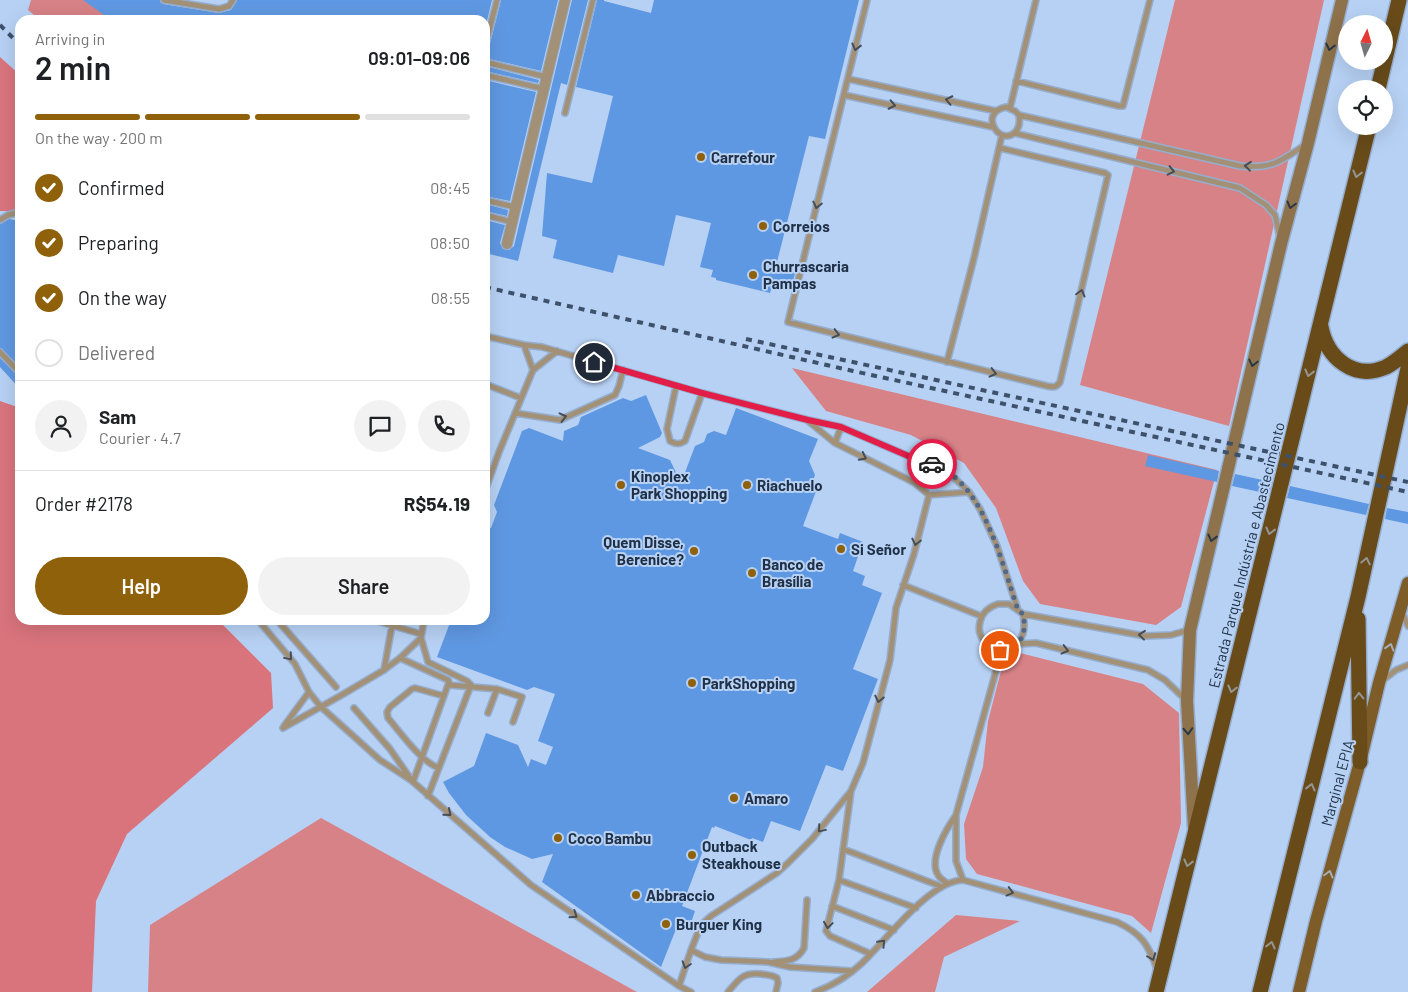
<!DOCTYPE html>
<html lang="en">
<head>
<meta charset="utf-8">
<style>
  body { margin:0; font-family:Barlow,sans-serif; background:#f2f2f2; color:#202124; height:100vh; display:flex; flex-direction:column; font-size:19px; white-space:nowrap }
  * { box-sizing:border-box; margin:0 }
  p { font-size:16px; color:#757577 }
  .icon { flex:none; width:28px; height:28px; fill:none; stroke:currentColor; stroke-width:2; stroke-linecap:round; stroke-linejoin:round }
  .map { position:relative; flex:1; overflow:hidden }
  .drawer { position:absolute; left:15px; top:15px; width:475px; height:610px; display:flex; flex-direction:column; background:#fff; border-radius:15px; box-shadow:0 5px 20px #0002 }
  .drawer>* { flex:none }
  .needle { width:32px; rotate:5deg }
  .fabs { position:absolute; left:1338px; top:15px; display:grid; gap:10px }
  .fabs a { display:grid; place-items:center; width:55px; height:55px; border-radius:50%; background:#fff; box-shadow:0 5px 20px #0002; font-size:25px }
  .pin { position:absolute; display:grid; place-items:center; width:42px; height:42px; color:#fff; margin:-21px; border:2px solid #fff; border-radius:50%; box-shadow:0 1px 5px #0007 }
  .courier { position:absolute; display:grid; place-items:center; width:50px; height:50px; margin:-25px; border:4px solid #e11d48; border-radius:50%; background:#fff; color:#222; box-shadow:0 1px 6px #0007 }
  .overview em { font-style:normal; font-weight:600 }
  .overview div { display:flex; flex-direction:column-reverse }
  .overview { display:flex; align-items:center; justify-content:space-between; height:85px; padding:0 20px }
  h1 { font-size:32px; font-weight:600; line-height:38px }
  .bar { display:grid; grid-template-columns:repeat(4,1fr); gap:8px 5px; align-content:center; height:60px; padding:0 20px }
  .bar i { height:6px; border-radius:4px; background:#e0e0e0 }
  .bar .on { background:#8f610a }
  .bar p { grid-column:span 4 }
  .line { display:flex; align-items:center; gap:12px; padding:0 20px; border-top:1px solid #e0e0e0 }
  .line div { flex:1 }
  .round { display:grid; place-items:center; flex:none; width:52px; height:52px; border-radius:26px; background:#f2f2f2 }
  ol { padding:0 20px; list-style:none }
  li { display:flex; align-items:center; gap:15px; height:55px }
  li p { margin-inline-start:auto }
  li .icon { padding:5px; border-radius:50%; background:#8f610a; color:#fff; stroke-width:4 }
  li:last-child { color:#757577 }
  li i { width:28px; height:28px; border:2px solid #e0e0e0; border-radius:50% }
  .action { display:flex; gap:10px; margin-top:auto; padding:10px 20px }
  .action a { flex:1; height:58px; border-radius:30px; background:#8f610a; color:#fff; font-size:20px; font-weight:600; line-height:58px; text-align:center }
  .action a+a { background:#f2f2f2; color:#202124 }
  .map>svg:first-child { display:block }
</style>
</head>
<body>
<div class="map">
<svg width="1408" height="992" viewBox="0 0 1408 992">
  <rect width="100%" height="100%" fill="#b7d1f4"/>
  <!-- green -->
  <path fill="#d78287" d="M31 0H87L154 20H40L28 10Z
    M1175 0H1324L1229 426 1080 385Z
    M792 368 1217 470 1181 607 1156 625 1040 604 1023 581 996 508 964 463 911 435 826 411Z
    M1016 652 1143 684 1179 713 1181 823 1151 933 1132 916 977 874 966 859 964 824 983 767 988 721 1002 667Z
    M321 818 637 992H148L150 925Z
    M956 915 1020 921 944 957 935 992H867Z"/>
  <!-- forest -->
  <path fill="#d9747d" d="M0 57 20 75V211H0Z
    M0 401 20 408V620H218L271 673 273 708 127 834 96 901 92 992H0Z"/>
  <!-- building -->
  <path fill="#5f98e2" d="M83 0H160L163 4 219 13 231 10 237 0H492L485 29V20H111Z
    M501 0H558L541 71 485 58V51L489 48Z
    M572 0H588L567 85 561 83 518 261 485 253V220L505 225 500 243 503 249 509 250 514 246Z
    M597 0H604V1L651 13 654 0H859L825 139 809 136 777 262 797 268 791 286 773 282 770 293 716 280V278L711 277 713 270 700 267 711 223 676 215 664 266 618 255 613 273 553 258 557 240 542 236 547 173 592 183 613 96 576 87Z
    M485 66 539 80 538 83 485 71Z
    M485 80 536 92 510 201 485 196Z
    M485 204 508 210 507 216 485 211Z
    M9 219 20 221V367L0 348V224Z
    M0 358 20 377V389L0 367Z
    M646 395 662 433 660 437 638 448 670 460 681 483 695 446 704 442 707 434 714 431 726 435 736 408 818 439 809 461 815 475 811 486H818L803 526 838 539 840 533 863 542 853 571 865 576 862 585 882 593 853 669 878 679 843 771 826 765 800 831 771 821 763 842 752 838 751 840 715 826 714 828 712 827 682 906 695 911 689 929 678 924 661 967 542 882 553 854 532 859 505 847 490 837 466 815 449 793 443 782 474 766 486 733 518 745 528 767 531 759 546 765 553 747 538 741 555 694 534 687 527 690 437 657 451 620H485V526L491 528 497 512 494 505 522 431 529 428 563 441 564 431 578 425 581 417 623 398 631 401Z
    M1148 455 1219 471 1217 482 1145 466Z
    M1235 474 1272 482 1269 494 1232 486Z
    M1290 486 1369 504 1366 515 1287 498Z
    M1387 508 1408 512V524L1385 519Z"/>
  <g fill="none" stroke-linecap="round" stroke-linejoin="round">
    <defs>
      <path id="lane" d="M164 0 219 9 229 6 233 0
        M867 0 788 322 1047 386C1053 387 1056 388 1060 382L1108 175 1105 173 1000 148
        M485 47 497 0
        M485 62 547 77
        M485 75 544 89
        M848 79 996 111
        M1016 81 1119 106H1123L1150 0
        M844 95 993 127
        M1010 108 1036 0
        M565 113 593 0
        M1019 115C1020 121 1020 125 1017 130 1002 150 976 113 1006 107L1015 111 1019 115 1240 166C1272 169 1279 162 1305 145
        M1014 133 1240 188 1266 205 1275 215 1280 237
        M485 200 515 207
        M485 215 512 222
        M0 220 8 215 20 212
        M485 336 524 345 542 347 702 393 808 420 841 427 913 458 944 468 969 492 980 509 997 546 1018 610
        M524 345 533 370
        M0 352 20 373
        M947 362 974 258 1002 135
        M485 384 521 398
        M676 386 667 429 670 441C675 444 679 445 685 441L702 393
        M515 413 560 420 615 395 619 386 623 370
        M808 421 835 443 915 483 929 495 969 492
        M835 443 841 427
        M485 491 499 452 533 370 557 351
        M903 585 981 616
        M998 604H1009L1023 614C1033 664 972 655 980 622 982 612 989 607 998 604Z
        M1402 612 1408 626
        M1023 614 1145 636 1171 635 1189 630
        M258 620 295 664 309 692 321 707 380 760 412 781 531 885 679 986 691 992
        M277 620 336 687
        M374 620 421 634
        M421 638 428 662 467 681 471 685
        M1017 644 1036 643 1148 670 1165 680 1185 699
        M400 658 448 680 449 682 413 782
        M996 664 1010 648
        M384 670 393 620
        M1383 680 1396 670 1408 665
        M449 685 497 689 522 697 513 722
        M354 708 390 749 410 778
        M488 713 497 689
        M284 726 309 692
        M283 728 340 696 384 670 400 658 421 638 424 620
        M439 768C421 762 401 733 388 718L387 712 390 707 412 689 415 688 444 696
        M851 791 839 880 826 931 830 936 871 954
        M428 796 471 685
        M956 816V861L963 880
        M843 849 940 886
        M839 880 916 908
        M947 883C944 881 940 878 938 875 928 859 947 828 956 815L996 671V664L991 647
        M832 906 894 930
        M691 950 705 957 721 960 768 962 790 967 852 971
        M774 962C787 961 797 961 804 948L807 900
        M679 986 691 950 701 925 711 916 777 873 788 863 812 839 851 791 863 763 890 660 896 608 914 554 929 495
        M728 992C739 979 743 972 761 974 767 975 772 975 777 978L778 983 776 992
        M815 992C832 986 848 976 861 964 886 941 929 881 963 880L1117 922C1142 934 1148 944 1157 969"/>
      <path id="street" d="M507 244 565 0"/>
      <path id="secondary" d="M1194 827 1187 701 1190 630 1281 244 1308 143 1342 0"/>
      <path id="primary" d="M1299 992 1316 921 1360 762 1379 683 1408 583"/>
      <path id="highway" d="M1378 89 1399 0
        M1321 327C1327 358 1354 381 1386 367 1394 363 1402 356 1408 351
        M1358 619 1360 762
        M1156 992 1369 126
        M1260 992 1358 597 1408 368"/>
    </defs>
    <!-- lane casing -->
    <use href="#lane" stroke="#96aece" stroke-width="8"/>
    <!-- street casing -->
    <use href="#street" stroke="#96aece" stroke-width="12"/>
    <!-- secondary casing -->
    <use href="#secondary" stroke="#96aece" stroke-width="15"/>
    <!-- primary casing -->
    <use href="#primary" stroke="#96aece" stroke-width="15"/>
    <!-- highway casing -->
    <use href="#highway" stroke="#96aece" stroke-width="18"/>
    <!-- lane -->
    <use href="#lane" stroke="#a39177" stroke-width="5"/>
    <!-- street -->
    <use href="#street" stroke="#a39177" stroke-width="10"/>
    <!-- secondary -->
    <use href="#secondary" stroke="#8d724b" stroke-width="12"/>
    <!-- primary -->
    <use href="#primary" stroke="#7d5c28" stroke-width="12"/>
    <!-- highway -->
    <use href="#highway" stroke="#694b1a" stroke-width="15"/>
    <!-- rail -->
    <path stroke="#3e516a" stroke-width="4" stroke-dasharray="6 6" stroke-linecap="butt" d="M0 25 20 45
      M485 287 853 371 1408 492
      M746 339 1408 482"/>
  </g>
  <!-- one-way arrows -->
  <defs><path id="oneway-chevron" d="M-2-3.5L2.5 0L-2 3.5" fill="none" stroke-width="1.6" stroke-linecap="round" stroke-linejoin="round" transform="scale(1.25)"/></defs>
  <g stroke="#474d55">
    <use href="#oneway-chevron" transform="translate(856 47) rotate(104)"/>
    <use href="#oneway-chevron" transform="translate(949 100) rotate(-168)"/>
    <use href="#oneway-chevron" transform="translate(892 105) rotate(12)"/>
    <use href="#oneway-chevron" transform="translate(1248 166) rotate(-174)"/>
    <use href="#oneway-chevron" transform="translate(1171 171) rotate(13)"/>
    <use href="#oneway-chevron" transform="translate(817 205) rotate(103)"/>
    <use href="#oneway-chevron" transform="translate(1081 293) rotate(-75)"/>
    <use href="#oneway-chevron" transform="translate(836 334) rotate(14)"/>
    <use href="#oneway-chevron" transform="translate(993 373) rotate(14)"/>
    <use href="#oneway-chevron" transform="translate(563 417) rotate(-14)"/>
    <use href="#oneway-chevron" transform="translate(863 457) rotate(27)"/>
    <use href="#oneway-chevron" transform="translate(916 542) rotate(103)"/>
    <use href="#oneway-chevron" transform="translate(1142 635) rotate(-174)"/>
    <use href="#oneway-chevron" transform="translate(1065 650) rotate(14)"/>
    <use href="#oneway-chevron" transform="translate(289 657) rotate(50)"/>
    <use href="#oneway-chevron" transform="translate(879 699) rotate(102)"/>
    <use href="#oneway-chevron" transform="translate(448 813) rotate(41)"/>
    <use href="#oneway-chevron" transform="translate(821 829) rotate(130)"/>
    <use href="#oneway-chevron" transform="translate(1010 892) rotate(15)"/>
    <use href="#oneway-chevron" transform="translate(574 915) rotate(34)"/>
    <use href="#oneway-chevron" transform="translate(828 925) rotate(98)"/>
    <use href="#oneway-chevron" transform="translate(882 943) rotate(-46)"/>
    <use href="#oneway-chevron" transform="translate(1152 957) rotate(69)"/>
    <use href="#oneway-chevron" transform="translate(686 965) rotate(108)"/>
  </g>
  <g stroke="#2a3747">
    <use href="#oneway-chevron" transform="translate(1330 47) rotate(103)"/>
    <use href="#oneway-chevron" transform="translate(1291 205) rotate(105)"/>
    <use href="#oneway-chevron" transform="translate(1253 363) rotate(103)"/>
    <use href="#oneway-chevron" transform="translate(1212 538) rotate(104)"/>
    <use href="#oneway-chevron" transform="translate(1188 731) rotate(87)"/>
  </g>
  <g stroke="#949592">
    <use href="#oneway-chevron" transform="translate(1357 174) rotate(104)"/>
    <use href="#oneway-chevron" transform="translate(1309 373) rotate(104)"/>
    <use href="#oneway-chevron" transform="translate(1270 531) rotate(104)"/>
    <use href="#oneway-chevron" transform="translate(1366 561) rotate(-78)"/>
    <use href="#oneway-chevron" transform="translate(1232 689) rotate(104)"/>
    <use href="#oneway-chevron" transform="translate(1359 696) rotate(-91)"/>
    <use href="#oneway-chevron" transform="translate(1311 787) rotate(-76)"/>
    <use href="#oneway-chevron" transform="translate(1188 863) rotate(104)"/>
    <use href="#oneway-chevron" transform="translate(1271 945) rotate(-76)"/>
  </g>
  <g stroke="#a6aeb7">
    <use href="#oneway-chevron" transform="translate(1390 647) rotate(-73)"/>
    <use href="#oneway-chevron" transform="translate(1329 874) rotate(-75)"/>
  </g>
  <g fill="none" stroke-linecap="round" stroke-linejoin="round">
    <!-- done -->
    <path stroke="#546884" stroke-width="5" stroke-dasharray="0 9" d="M932 464C984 481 1002 564 1018 610L1023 614C1027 634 1022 647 1000 650"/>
    <!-- route -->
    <path stroke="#e11d48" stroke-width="6" d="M594 362 702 393 808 420 841 427 913 458 932 464"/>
  </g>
  <!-- markers -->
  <g fill="#8f610a" stroke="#b7d1f4" stroke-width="2">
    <circle cx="701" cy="157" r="5"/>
    <circle cx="763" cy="226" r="5"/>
    <circle cx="753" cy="275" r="5"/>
    <circle cx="621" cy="485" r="5"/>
    <circle cx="747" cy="485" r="5"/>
    <circle cx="841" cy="549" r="5"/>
    <circle cx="694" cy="551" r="5"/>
    <circle cx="752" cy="573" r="5"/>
    <circle cx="692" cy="683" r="5"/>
    <circle cx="734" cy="798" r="5"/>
    <circle cx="558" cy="838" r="5"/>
    <circle cx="692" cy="855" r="5"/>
    <circle cx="636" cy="895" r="5"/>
    <circle cx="666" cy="924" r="5"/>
  </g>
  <g text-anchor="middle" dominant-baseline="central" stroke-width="4" stroke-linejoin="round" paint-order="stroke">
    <!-- poi labels -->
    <g font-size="15" font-weight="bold" fill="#1f3047" stroke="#b7d1f4" text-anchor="start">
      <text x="711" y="157">Carrefour</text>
      <text x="773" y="226">Correios</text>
      <text x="763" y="266">Churrascaria<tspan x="763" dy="17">Pampas</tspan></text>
      <text x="631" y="476">Kinoplex<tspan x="631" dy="17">Park Shopping</tspan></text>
      <text x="757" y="485">Riachuelo</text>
      <text x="684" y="542" text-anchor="end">Quem Disse,<tspan x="684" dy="17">Berenice?</tspan></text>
      <text x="851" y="549">Si Señor</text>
      <text x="762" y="564">Banco de<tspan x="762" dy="17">Brasília</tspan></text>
      <text x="702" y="683">ParkShopping</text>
      <text x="744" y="798">Amaro</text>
      <text x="568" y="838">Coco Bambu</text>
      <text x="702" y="846">Outback<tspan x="702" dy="17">Steakhouse</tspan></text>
      <text x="646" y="895">Abbraccio</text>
      <text x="676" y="924">Burguer King</text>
    </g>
    <!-- street labels -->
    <g font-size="15" fill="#1f3047" stroke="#b7d1f4">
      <text transform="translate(1246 555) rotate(-76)">Estrada Parque Indústria e Abastecimento</text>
      <text transform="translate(1337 783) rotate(-75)">Marginal EPIA</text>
    </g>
  </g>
</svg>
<div class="fabs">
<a><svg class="needle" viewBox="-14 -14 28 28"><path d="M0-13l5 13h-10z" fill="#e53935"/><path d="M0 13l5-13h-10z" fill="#757577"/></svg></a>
<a><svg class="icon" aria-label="locate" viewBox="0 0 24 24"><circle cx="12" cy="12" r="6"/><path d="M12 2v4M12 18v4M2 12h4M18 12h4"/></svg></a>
</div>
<div class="pin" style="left:1000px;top:650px;background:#ea580c"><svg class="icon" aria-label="bag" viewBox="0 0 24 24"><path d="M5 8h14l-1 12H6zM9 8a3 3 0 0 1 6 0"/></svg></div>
<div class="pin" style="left:594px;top:362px;background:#1f2937"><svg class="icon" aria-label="home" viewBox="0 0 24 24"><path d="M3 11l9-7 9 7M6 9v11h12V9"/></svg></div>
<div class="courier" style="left:932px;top:464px"><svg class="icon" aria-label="car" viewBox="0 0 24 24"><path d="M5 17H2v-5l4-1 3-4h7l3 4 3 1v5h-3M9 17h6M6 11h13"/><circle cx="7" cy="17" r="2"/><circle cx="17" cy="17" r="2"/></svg></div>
<section class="drawer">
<div class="overview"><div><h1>2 min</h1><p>Arriving in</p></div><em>09:01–09:06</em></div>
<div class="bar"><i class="on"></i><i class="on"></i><i class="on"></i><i></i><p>On the way · 200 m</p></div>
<ol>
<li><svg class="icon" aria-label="check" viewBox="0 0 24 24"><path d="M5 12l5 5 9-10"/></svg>Confirmed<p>08:45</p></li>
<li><svg class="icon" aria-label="check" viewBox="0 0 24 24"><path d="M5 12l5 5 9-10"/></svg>Preparing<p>08:50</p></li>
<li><svg class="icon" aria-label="check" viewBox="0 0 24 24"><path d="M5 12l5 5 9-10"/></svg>On the way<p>08:55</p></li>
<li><i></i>Delivered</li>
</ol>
<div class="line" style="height:90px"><a class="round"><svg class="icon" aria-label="person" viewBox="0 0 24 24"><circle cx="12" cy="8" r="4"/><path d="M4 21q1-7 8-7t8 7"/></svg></a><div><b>Sam</b><p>Courier · 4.7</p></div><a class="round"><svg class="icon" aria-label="chat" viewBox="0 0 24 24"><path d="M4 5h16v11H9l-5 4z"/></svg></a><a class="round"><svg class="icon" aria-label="phone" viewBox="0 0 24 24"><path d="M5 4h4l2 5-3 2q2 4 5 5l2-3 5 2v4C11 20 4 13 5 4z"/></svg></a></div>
<div class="line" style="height:65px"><div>Order #2178</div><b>R$54.19</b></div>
<div class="action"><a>Help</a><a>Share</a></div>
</section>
</div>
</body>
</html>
